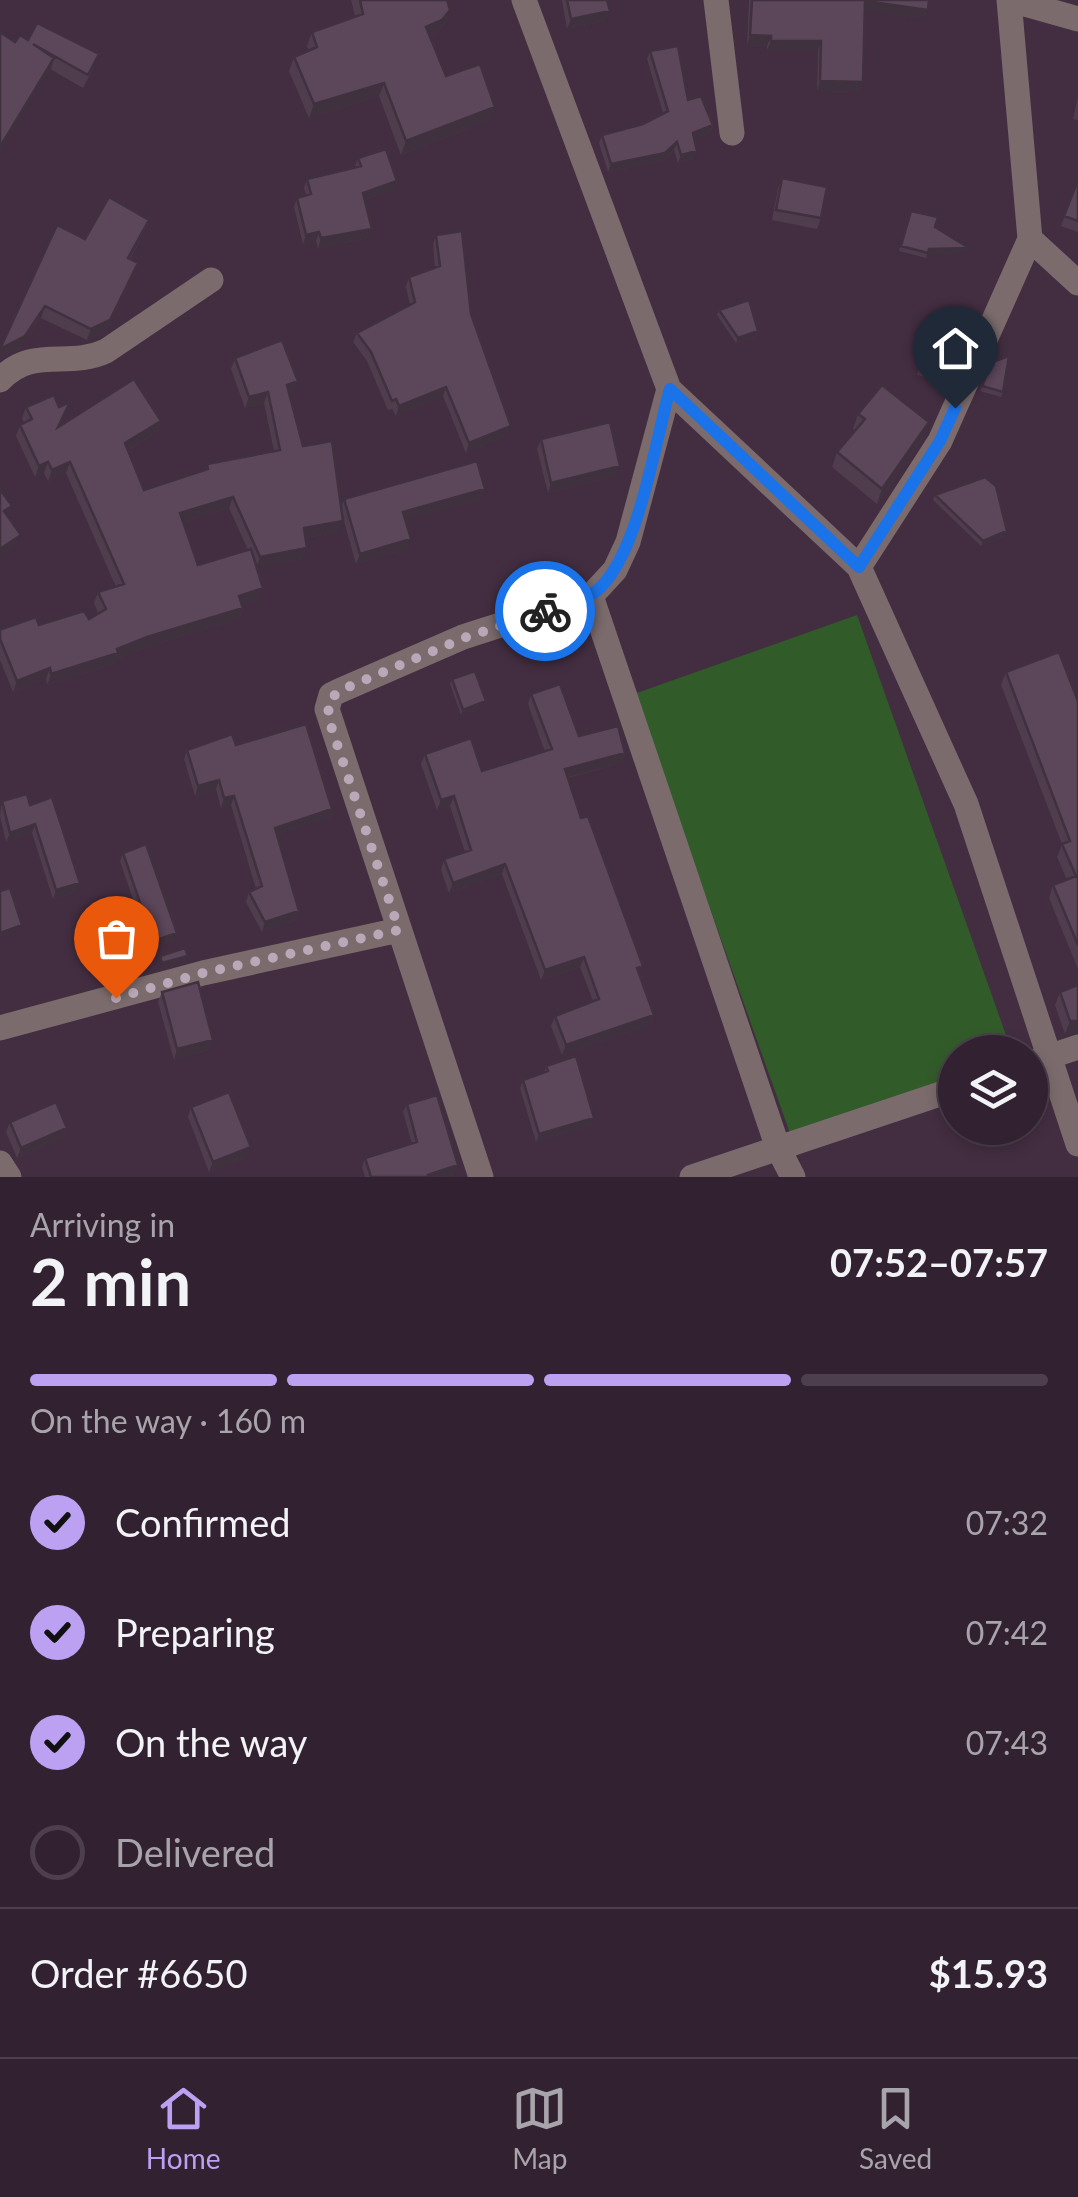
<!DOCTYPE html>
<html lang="en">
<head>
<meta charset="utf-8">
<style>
  body { margin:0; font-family:Lato,sans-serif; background:#3a2a39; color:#f1f3f6; height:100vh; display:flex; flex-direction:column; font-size:38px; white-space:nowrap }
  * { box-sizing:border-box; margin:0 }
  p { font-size:32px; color:#a8a4ab }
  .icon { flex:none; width:55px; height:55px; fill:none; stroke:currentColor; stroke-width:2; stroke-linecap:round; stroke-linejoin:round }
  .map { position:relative; height:1177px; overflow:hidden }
  .panel { display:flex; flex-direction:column; background:#322231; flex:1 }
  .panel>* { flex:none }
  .tools { position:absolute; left:938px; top:1035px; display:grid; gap:20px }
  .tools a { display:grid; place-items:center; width:110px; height:110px; border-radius:50%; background:#322231; box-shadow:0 5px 15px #0003,0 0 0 2px #4d3f4d; font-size:50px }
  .pin { position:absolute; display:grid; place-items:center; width:85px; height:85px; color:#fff; margin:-102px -42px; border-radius:50% 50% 50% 0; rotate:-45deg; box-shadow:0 0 10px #0007 }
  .pin .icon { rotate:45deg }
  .courier { position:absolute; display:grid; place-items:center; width:100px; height:100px; margin:-50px; border:8px solid #1a73e8; border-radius:50%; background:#fff; color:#222; box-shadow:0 2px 12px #0007 }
  .head em { font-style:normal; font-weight:700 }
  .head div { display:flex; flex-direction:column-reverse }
  .head { display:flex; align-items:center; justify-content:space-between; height:170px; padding:0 30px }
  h1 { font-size:65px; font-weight:700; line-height:75px }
  .bar { display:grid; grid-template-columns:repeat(4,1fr); gap:15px 10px; align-content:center; height:120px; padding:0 30px }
  .bar i { height:12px; border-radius:8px; background:#4d3f4d }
  .bar .current { background:#bca0f2 }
  .bar p { grid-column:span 4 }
  .line { display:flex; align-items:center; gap:25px; padding:0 30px; border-top:2px solid #4d3f4d }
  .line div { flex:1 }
  ol { padding:0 30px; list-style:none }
  li { display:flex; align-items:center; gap:30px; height:110px }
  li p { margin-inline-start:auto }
  li .icon { padding:10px; border-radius:50%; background:#bca0f2; color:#111; stroke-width:4 }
  li:last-child { color:#a8a4ab }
  li i { width:55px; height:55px; border:5px solid #4d3f4d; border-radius:50% }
  .dock { display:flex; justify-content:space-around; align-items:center; height:140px; border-top:2px solid #4d3f4d; background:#322231; font-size:28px; color:#a8a4ab }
  .dock a { display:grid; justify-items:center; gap:5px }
  .dock .current { color:#bca0f2 }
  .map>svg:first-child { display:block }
</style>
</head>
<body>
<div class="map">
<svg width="1078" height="1177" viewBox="0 0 1078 1177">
  <rect width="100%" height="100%" fill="#432e41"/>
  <!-- green -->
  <path fill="#325b2a" d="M857 615 1012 1052H955V1077L791 1136 634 694Z"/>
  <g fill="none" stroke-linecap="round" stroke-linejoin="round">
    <!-- minor -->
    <path stroke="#7b6b6d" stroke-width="25" d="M716 0 732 133
      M1009 0 1030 239 1078 283
      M1011 0 1078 19
      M0 380C33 345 68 369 106 351L211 280
      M669 389 859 567 966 804 1078 1144
      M859 567 940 441 1030 239
      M591 596 778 1148 793 1177
      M0 1028 203 973 399 930
      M1030 1063 1078 1047
      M0 1163 9 1177
      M481 1177 327 709 331 695 339 691 463 637 591 596 615 570 628 542 669 389 524 0
      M692 1177 955 1089"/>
  </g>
  <!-- wall -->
  <path fill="#4f3c4d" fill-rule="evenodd" d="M351 0H447L450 10 445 24 437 34 430 37 446 76 495 107 490 120 401 155 379 96 309 118 289 71 294 57 309 51 307 46 312 32 355 16Z
    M562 0H607L606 21 567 29Z
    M749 0H929L924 19 864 11 863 82 860 92 817 91 818 50H767V46L747 45Z
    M0 32 15 42 28 40 94 67 83 88 50 69 0 152Z
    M650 51 688 100 713 125 710 133 695 139 694 159 678 163 674 150 663 161 608 172 599 143 602 135 643 124 663 113 647 59Z
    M1078 97V120L1073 119Z
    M358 158 397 181 394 190 365 200 368 238 318 248 316 241 303 244 294 207 297 198 306 195 304 188 307 179 355 167Z
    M782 178 821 218 817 229 772 220 778 188Z
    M1078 180V232L1061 226Z
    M911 211 969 248 968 253 927 254 926 258 899 251Z
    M145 232 130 259 134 274 106 331 87 340 41 318 20 348 0 358V347L85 239Z
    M436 235 471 314 507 435 466 453 443 396 396 416 392 409 388 410 367 361 353 342 357 333 410 305 406 287 409 277 435 268 433 244Z
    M719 310 758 331 757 336 736 343 717 315Z
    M963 349 948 383 917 375 919 369Z
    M235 358 294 392 289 394 303 446 341 508 344 499H481L405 520 407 549 356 564 342 514 339 532 306 538 303 559 257 567 259 600 242 605 243 608 239 619 143 648 116 659 114 664 47 685 46 679 13 692 0 660V626L2 629 89 619 98 613 94 603 98 592 116 587 66 473 48 481 44 473 35 477 16 436 20 425 24 423 22 418 26 407H59L70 402 60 425 161 421 157 432 128 450 144 490 205 470 207 464 274 451 264 403 245 408 231 369ZM229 508 248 550 198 565 183 522Z
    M992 362 1003 392 1001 397 980 391Z
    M858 414 924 436 877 504 832 467 837 452 855 430 853 429Z
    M541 439 616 476 548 493 537 449Z
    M935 495 1005 536 981 546 933 500Z
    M1006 672 1078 701V969L1049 898 1053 885 1067 880 1057 857 1062 844 1001 685Z
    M452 679 484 707 461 715 450 684Z
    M531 694 579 736 625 753 622 763 567 778 581 818 654 1015 650 1025 562 1055 551 1026 555 1016 593 1001 580 967 541 980 502 874 449 893 441 870 444 859 465 852 450 806 437 810 421 764 425 754 482 771 545 752 528 704Z
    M236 745 332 809 329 818 277 835 299 911 296 920 262 932 246 902 249 892 256 889 231 805 221 808 216 789 195 796 184 759 187 750Z
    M2 801 30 805 77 892 53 899 32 833 6 842 0 816Z
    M123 853 177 933 174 941 150 949 120 861Z
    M162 992 209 1050 174 1060 158 1002Z
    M1060 992 1078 1034H1065L1055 1005Z
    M546 1066 594 1118 591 1126 536 1142 520 1088 523 1080 544 1073Z
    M407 1104 455 1174 446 1177H365L362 1167 365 1158 412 1144 403 1112Z
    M191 1107 247 1157 209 1172 188 1117Z
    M10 1122 67 1128 64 1138 17 1158 6 1132Z"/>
  <!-- shaded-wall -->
  <path fill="#40313f" d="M865 1 928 10 924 19 861 11Z
    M450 10 445 24 437 34 421 40 426 27Z
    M610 11 606 21 567 29 571 19Z
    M750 35 771 36 767 46 747 45Z
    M771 41H821L818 50H767Z
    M54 58 50 72 0 152V147Z
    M820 81 863 82 860 92 817 91Z
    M384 83 379 96 309 118 314 104Z
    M495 107 490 120 401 155 406 141Z
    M713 125 710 133 691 141 693 133Z
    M677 142 674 150 663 161 608 172 611 164Z
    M697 151 694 159 678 163 681 155Z
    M397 181 394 190 359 202 363 193Z
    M149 220 145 232 123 269 128 258Z
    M372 229 368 238 318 248 321 238Z
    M319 232 316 241 303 244 306 235Z
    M969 248 968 253 927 254 929 249Z
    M138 263 106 331 87 340 91 329Z
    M45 306 41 318 20 348 0 358V349Z
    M758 331 757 336 736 343 738 338Z
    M298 381 294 392 283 396 287 385Z
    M446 387 443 396 396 416 399 406Z
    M268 392 264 403 245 408 249 397Z
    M161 421 157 432 121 454 125 443Z
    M929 422 924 436 877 504 882 489Z
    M511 426 507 435 466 453 469 443Z
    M48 462 44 473 35 477 39 466Z
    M70 462 66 473 48 481 52 470Z
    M620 466 616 476 548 493 551 483Z
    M485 489 481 499 399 522 403 512Z
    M233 497 229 508 176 524 180 513Z
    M343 521 339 532 300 539 304 528Z
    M1007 531 1005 536 981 546 983 541Z
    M21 535 17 546 0 558V549Z
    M411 539 407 549 356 564 360 554Z
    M307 548 303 559 256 568 260 557Z
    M263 588 259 600 235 607 239 596Z
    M243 608 239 619 143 648 116 659 114 664 47 685 51 674 147 637Z
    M50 668 46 679 13 692 17 681Z
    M486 701 484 707 461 715 463 710Z
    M625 753 622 763 561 779 565 769Z
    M219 780 216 789 195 796 198 786Z
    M234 796 231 805 221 808 224 798Z
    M454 796 450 806 437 810 441 800Z
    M332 809 329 818 272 837 275 828Z
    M35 824 32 833 6 842 10 833Z
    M505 864 502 874 449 893 453 883Z
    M80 883 77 892 53 899 56 890Z
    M299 911 296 920 262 932 265 922Z
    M22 925 20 930 0 937V933Z
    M177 933 174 941 150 949 153 941Z
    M188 956 186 961 160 968 162 963Z
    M584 957 580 967 541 980 545 970Z
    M654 1015 650 1025 562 1055 566 1045Z
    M1070 1021H1078V1034H1065Z
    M213 1040 209 1050 174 1060 177 1049Z
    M594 1118 591 1126 536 1142 539 1134Z
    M67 1128 64 1138 17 1158 21 1148Z
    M251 1147 247 1157 209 1172 213 1162Z
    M458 1165 455 1174 446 1177H427L428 1175Z"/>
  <!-- building -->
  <path fill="#5c465a" stroke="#40313f" stroke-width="2.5" d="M360 0H447L450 10 442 20 426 27 446 76 480 64 495 107 406 141 384 83 314 104 294 57 317 47 312 32 363 14Z
    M567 0H607L610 11 571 19Z
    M752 0H929L928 10 865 1 863 82 820 81 821 41H771V36L750 35Z
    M37 23 99 54 88 75 33 44 54 58 0 147V32L15 42 20 35 28 40Z
    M678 46 688 100 701 96 713 125 693 133 697 151 681 155 677 142 665 153 611 164 602 135 643 124 668 111 650 51Z
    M386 149 397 181 363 193 372 229 321 238 319 232 306 235 297 198 311 194 307 179 361 166 358 158Z
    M782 178 827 187 821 218 776 210Z
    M1078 180V221L1064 216Z
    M109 197 149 220 128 258 138 263 110 320 91 329 45 306 25 336 0 349 57 225 85 239Z
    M911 211 938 217 935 227 969 248 929 249 928 253 901 246Z
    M462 231 471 314 511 426 469 443 446 387 399 406 396 399 392 401 371 352 357 333 415 302 409 277 440 266 436 235Z
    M749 300 758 331 738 338 719 310Z
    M938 335 963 349 950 378 919 369Z
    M282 340 298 381 287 385 303 446 332 441 343 521 304 528 307 548 260 557 233 497 180 513 198 565 251 549 263 588 239 596 243 608 147 637 117 649 118 653 51 674 50 668 17 681 0 639V626L2 629 36 617 39 625 84 611 89 619 106 609 98 592 124 584 70 462 52 470 48 462 39 466 20 425 32 419 26 407 54 395 59 407 70 402 58 427 134 379 161 421 125 443 144 490 208 469 207 464 280 450 268 392 249 397 235 358Z
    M1009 356 1003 392 982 386 992 362Z
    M882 385 929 422 882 489 837 452 865 419 858 414Z
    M610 422 620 466 551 483 541 439Z
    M477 461 485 489 403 512 411 539 360 554 344 499Z
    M985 477 996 486 1007 531 983 541 935 495Z
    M0 489 12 506 4 511 21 535 0 549Z
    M1059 652 1078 701V945L1053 885 1076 876 1062 844 1070 841 1006 672Z
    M475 671 486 701 463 710 452 679Z
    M560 684 579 736 618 726 625 753 565 769 581 818 588 816 643 966 637 968 654 1015 566 1045 555 1016 599 999 584 957 545 970 505 864 453 883 444 859 471 850 454 796 441 800 425 754 471 738 482 771 552 749 531 694Z
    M306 724 332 809 275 828 299 911 265 922 249 892 262 886 234 796 224 798 219 780 198 786 187 750 232 734 236 745Z
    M27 794 30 805 52 797 80 883 56 890 35 824 10 833 2 801Z
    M146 844 177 933 153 941 123 853Z
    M10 888 22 925 0 933V891Z
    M185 948 188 956 162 963 160 956Z
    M198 982 213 1040 177 1049 162 992Z
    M1078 985V1021H1070L1060 992Z
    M576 1056 594 1118 539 1134 523 1080 548 1071 546 1066Z
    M229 1092 251 1147 213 1162 191 1107Z
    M437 1095 458 1165 428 1175V1177H371L365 1158 417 1142 407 1104Z
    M56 1102 67 1128 21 1148 10 1122Z"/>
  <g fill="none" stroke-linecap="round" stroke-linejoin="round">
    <!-- done -->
    <path stroke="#b9a8b7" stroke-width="10" stroke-dasharray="0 18" d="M116 998 203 973 399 930 329 720 328 702 339 691 464 638 545 611"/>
    <!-- route -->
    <path stroke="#1a73e8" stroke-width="12" d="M545 611C559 606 577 603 589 596 637 570 655 440 670 389L859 567 940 441 955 408"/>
  </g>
</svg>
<div class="tools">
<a><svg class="icon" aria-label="layers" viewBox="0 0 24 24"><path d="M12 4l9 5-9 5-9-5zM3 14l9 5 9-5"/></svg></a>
</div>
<div class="pin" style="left:116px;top:998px;background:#ea580c"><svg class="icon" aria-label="bag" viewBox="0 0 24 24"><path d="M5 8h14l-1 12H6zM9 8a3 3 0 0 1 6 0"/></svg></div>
<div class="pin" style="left:955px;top:408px;background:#1f2937"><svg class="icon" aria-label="home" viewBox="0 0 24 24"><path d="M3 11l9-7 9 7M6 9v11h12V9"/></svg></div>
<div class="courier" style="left:545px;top:611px"><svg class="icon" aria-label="bike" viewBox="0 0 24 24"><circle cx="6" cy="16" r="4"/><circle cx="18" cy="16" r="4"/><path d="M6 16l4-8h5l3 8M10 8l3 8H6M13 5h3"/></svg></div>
</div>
<section class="panel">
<div class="head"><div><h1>2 min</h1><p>Arriving in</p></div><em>07:52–07:57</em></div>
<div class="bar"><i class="current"></i><i class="current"></i><i class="current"></i><i></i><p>On the way · 160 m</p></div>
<ol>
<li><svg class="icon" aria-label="check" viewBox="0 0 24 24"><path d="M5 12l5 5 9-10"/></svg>Confirmed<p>07:32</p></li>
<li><svg class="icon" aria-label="check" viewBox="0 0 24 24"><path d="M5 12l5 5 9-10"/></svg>Preparing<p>07:42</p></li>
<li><svg class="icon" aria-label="check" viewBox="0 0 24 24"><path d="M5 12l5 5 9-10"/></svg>On the way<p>07:43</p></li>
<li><i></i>Delivered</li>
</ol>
<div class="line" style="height:130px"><div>Order #6650</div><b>$15.93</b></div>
</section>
<nav class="dock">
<a class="current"><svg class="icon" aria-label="home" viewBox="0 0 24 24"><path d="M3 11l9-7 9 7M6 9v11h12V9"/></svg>Home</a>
<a><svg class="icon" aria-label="map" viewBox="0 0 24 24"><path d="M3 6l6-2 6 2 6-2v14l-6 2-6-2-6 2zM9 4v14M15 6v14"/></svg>Map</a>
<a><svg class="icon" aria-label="saved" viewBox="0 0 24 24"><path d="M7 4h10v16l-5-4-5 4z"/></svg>Saved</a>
</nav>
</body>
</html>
